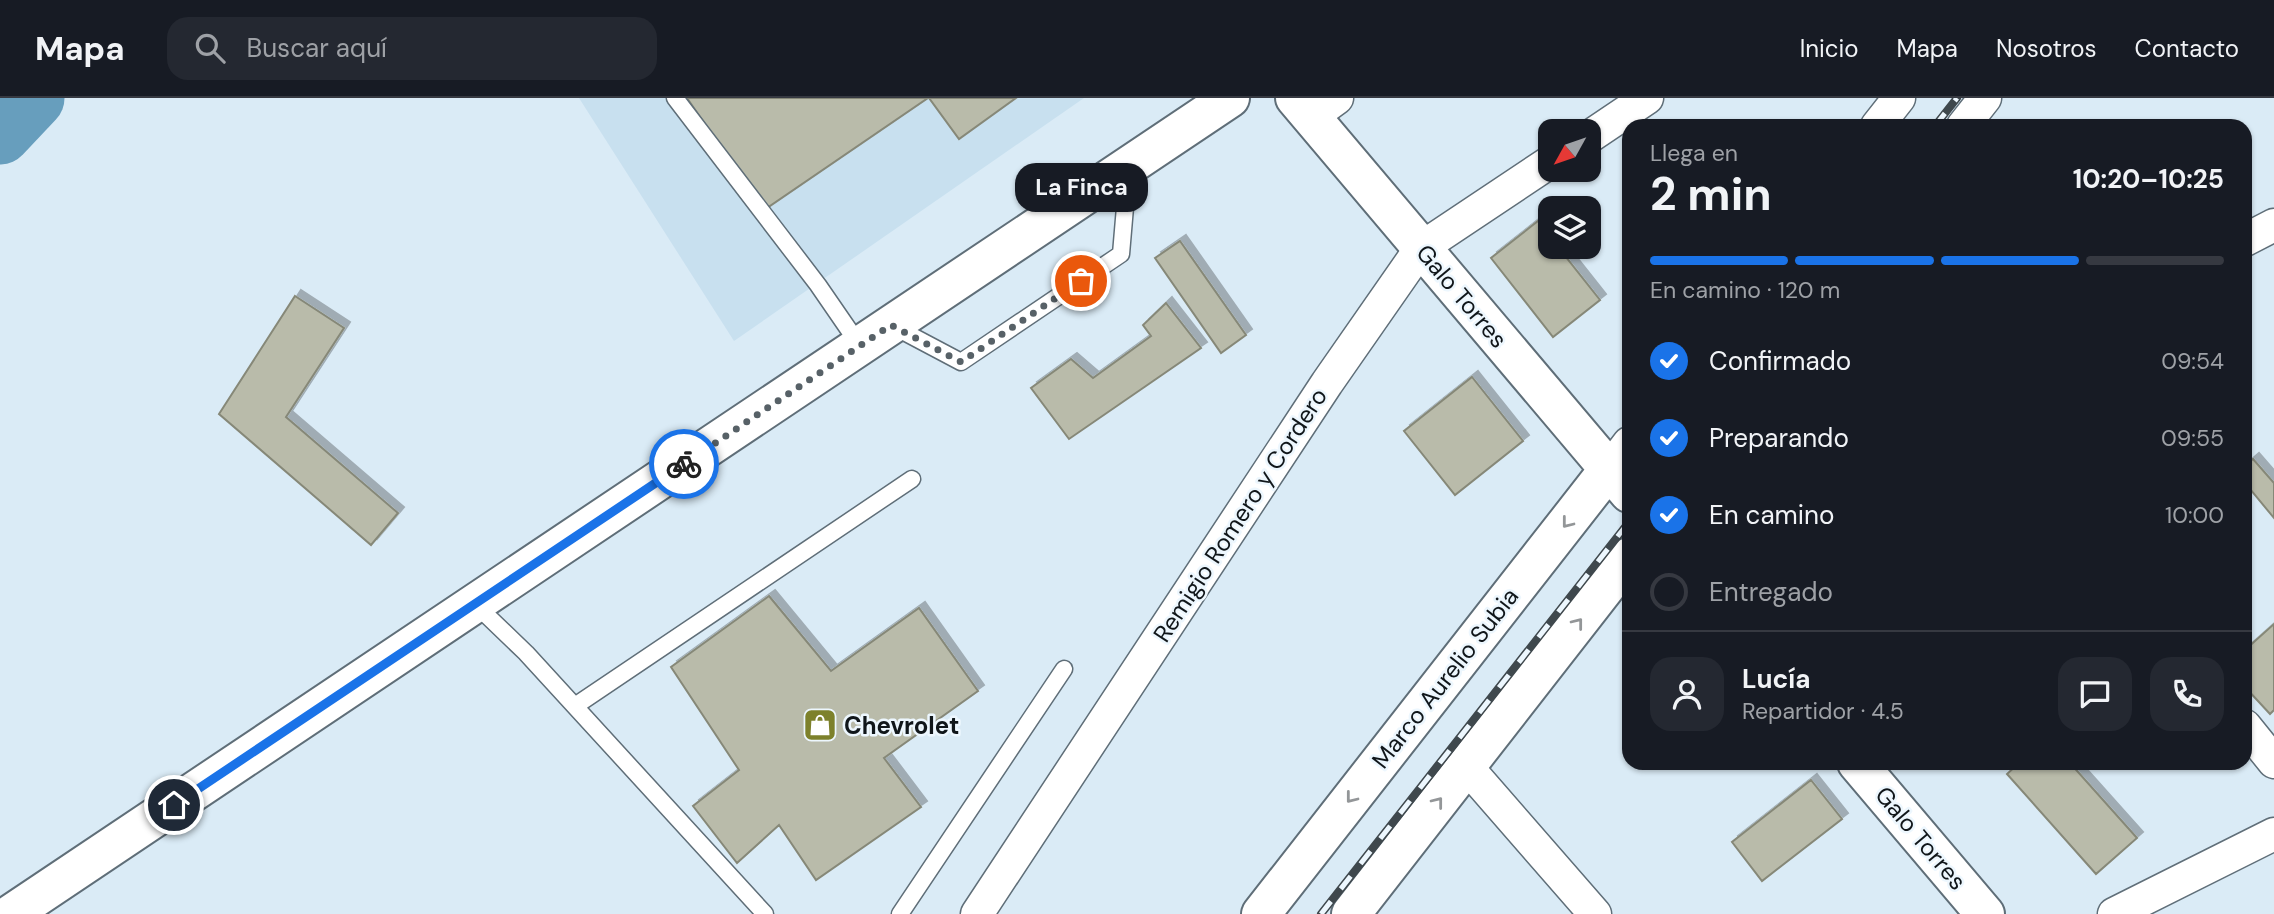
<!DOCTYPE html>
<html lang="es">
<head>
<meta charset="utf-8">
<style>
  body { margin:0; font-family:"DM Sans",sans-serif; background:#242831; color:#f1f3f6; height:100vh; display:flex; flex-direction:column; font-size:26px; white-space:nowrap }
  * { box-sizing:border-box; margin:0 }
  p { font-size:23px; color:#9ea1a6 }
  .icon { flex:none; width:38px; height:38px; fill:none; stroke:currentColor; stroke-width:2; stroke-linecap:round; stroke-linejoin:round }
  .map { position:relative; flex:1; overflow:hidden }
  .side { position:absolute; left:1622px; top:21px; width:630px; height:651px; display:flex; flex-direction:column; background:#171b24; border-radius:21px; box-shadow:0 2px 5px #0004 }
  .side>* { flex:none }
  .needle { width:46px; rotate:230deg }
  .controls { position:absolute; left:1538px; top:21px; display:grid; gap:14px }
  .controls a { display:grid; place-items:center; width:63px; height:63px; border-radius:14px; background:#171b24; box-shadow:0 2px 5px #0004; font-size:35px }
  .pin { position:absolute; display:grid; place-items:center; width:60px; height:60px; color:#fff; margin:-30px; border:4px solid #fff; border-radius:50%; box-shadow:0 2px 7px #0007 }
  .courier { position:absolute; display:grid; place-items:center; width:70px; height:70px; margin:-35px; border:5px solid #1a73e8; border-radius:50%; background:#fff; color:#222; box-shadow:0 2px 9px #0007 }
  .bubble { position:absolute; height:49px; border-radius:21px; background:#171b24; box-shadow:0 2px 5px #0004; font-size:23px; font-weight:700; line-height:49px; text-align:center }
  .head em { font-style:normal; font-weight:700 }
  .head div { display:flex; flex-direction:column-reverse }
  .head { display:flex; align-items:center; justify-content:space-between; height:119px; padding:0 28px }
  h1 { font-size:46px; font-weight:700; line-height:52px }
  .bar { display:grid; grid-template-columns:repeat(4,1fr); gap:10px 7px; align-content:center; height:84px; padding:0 28px }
  .bar i { height:9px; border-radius:5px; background:#363941 }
  .bar .current { background:#1a73e8 }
  .bar p { grid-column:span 4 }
  .line { display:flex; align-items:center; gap:18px; padding:0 28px; border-top:2px solid #363941 }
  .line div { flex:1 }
  .round { display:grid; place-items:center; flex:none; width:74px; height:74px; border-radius:21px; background:#242831 }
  ol { padding:0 28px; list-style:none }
  li { display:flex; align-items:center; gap:21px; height:77px }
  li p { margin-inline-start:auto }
  li .icon { padding:7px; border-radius:50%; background:#1a73e8; color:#fff; stroke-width:4 }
  li:last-child { color:#9ea1a6 }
  li i { width:38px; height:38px; border:4px solid #363941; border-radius:50% }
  header { display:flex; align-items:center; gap:42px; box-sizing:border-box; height:98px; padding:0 35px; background:#171b24; border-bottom:2px solid #363941 }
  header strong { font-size:33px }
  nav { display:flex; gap:38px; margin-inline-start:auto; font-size:24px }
  .search { width:490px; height:63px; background:#242831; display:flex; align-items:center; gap:18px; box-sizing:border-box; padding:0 24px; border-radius:21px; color:#9ea1a6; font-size:26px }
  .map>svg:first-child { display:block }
</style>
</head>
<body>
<header>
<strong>Mapa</strong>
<div class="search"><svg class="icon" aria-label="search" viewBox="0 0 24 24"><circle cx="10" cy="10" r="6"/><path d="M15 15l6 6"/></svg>Buscar aquí</div>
<nav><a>Inicio</a><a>Mapa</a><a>Nosotros</a><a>Contacto</a></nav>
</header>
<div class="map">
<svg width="2274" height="816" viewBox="0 0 2274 816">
  <defs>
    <filter id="shadow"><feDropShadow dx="6" dy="-6" stdDeviation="0" flood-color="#0004"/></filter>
  </defs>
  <rect width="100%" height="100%" fill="#daebf6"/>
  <!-- built -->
  <path fill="#c8e0ef" d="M579 0H1084L734 243Z"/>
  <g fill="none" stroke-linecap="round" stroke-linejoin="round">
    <!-- river -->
    <path stroke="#679ebd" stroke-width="63" d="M0 35 33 0"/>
  </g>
  <!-- building -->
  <path fill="#b9bbaa" stroke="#868878" stroke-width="2" filter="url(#shadow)" d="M687 0H928L764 112Z
    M929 0H1016L959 41Z
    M1538 123 1550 139V149H1558L1600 202 1553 239 1491 160Z
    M1180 143 1246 237 1221 255 1155 160Z
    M295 198 344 230 286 319 398 415 371 447 219 316Z
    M1166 205 1201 250 1069 341 1031 290 1071 261 1093 280 1151 238 1143 227Z
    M1472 279 1523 343 1455 397 1404 333Z
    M2253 361 2274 385V420L2245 385V368Z
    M769 498 831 573 919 510 978 593 884 660 921 709 816 782 779 727 737 765 693 708 739 672 671 569Z
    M2274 526V612L2270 616 2245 589V552Z
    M2019 665H2070L2137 740 2096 776 2007 676Z
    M1811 682 1842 721 1762 783 1732 744Z"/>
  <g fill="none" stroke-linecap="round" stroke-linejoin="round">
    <defs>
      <path id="service" d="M675 0 818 187 860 248
        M893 228 961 264 1121 156 1128 74
        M475 506 526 555 765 816
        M575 608 912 381
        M900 816 1064 571"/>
      <path id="minor" d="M1311 19 1337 0
        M1877 28 1899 0
        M1963 28 1985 0
        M1589 39 1647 0
        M2245 142 2274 127
        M1609 371 1629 345
        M2245 628 2274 664
        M1466 668 1595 816
        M977 816 1327 285 1421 150 1550 64
        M2114 816 2274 736"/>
      <path id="tertiary" d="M1857 665 1985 816"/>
      <path id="secondary" d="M1295 0 1629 395
        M1261 816 1609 371
        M1351 816 1629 459"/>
      <path id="primary" d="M11 816 1230 0"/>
    </defs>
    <!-- service casing -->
    <use href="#service" stroke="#5f6e78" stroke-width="19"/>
    <!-- minor casing -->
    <use href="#minor" stroke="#5f6e78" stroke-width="35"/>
    <!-- tertiary casing -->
    <use href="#tertiary" stroke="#5f6e78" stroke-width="42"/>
    <!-- secondary casing -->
    <use href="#secondary" stroke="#5f6e78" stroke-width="42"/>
    <!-- primary casing -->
    <use href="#primary" stroke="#5f6e78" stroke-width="42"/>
    <!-- service -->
    <use href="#service" stroke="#fff" stroke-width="16"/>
    <!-- minor -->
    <use href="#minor" stroke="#fff" stroke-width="32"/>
    <!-- tertiary -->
    <use href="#tertiary" stroke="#fff" stroke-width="38"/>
    <!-- secondary -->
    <use href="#secondary" stroke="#fff" stroke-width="38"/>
    <!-- primary -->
    <use href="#primary" stroke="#fff" stroke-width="38"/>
    <defs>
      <path id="rail" d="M1935 28 1957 0
        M1321 816 1629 424"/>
    </defs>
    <!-- rail casing -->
    <use href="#rail" stroke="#3f484d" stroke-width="8"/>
    <!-- rail -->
    <use href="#rail" stroke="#edf7fe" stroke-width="5" stroke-dasharray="16" stroke-linecap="butt"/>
  </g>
  <!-- one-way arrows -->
  <defs><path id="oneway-chevron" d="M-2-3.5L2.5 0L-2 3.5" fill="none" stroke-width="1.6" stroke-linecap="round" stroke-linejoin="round" transform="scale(1.75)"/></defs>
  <g stroke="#939698">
    <use href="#oneway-chevron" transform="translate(1567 425) rotate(128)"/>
    <use href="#oneway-chevron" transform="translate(1578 525) rotate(-52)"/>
    <use href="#oneway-chevron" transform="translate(1351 700) rotate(128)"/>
    <use href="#oneway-chevron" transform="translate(1438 704) rotate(-52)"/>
  </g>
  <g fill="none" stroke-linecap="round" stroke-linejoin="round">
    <!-- done -->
    <path stroke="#576167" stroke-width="7" stroke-dasharray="0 12.6" d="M684 366 891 227 961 264 1081 183"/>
    <!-- route -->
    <path stroke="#1a73e8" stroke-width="9" d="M174 707 684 366"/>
  </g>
  <!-- icons -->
  <defs>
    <symbol id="shop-square" viewBox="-11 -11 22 22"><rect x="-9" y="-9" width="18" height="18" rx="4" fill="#7d812b" stroke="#edf7fe"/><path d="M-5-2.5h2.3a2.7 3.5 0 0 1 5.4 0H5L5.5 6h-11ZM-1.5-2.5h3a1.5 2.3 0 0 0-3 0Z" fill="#fff"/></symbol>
  </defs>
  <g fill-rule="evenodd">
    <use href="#shop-square" x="801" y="608" width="38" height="38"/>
  </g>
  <g text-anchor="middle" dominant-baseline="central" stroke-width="5" stroke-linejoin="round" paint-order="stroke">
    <!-- street labels -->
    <g font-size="24" fill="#10161a" stroke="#edf7fe">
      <text transform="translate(1462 198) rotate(50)">Galo Torres</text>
      <text transform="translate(1240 417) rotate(-57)">Remigio Romero y Cordero</text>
      <text transform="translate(1445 580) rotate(-52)">Marco Aurelio Subia</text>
      <text transform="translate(1921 740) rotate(50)">Galo Torres</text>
    </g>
    <!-- poi labels -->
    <g font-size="24" font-weight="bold" fill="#10161a" stroke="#edf7fe" text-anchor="start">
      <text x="844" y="627">Chevrolet</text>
    </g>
  </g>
</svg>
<div class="controls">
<a><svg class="needle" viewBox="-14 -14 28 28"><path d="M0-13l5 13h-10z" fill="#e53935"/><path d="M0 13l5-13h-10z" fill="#9ea1a6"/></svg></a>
<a><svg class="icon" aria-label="layers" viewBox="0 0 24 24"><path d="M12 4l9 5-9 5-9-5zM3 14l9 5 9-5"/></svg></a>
</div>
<div class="pin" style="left:1081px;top:183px;background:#ea580c"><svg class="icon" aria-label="bag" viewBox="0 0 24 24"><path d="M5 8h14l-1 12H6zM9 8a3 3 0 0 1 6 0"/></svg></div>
<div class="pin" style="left:174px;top:707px;background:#1f2937"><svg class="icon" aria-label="home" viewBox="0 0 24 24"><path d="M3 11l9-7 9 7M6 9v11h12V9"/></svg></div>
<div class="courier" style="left:684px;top:366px"><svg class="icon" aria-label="bike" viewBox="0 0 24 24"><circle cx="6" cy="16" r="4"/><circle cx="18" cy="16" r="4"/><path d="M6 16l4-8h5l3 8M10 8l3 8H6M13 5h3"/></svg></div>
<div class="bubble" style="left:1015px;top:65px;width:133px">La Finca</div>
<section class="side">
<div class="head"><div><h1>2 min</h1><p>Llega en</p></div><em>10:20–10:25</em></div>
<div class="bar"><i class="current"></i><i class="current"></i><i class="current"></i><i></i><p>En camino · 120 m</p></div>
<ol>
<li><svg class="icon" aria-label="check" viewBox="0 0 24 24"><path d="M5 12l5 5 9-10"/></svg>Confirmado<p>09:54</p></li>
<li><svg class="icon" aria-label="check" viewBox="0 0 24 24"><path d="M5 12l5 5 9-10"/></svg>Preparando<p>09:55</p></li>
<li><svg class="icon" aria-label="check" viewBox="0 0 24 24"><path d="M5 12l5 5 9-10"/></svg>En camino<p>10:00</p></li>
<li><i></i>Entregado</li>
</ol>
<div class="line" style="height:126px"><a class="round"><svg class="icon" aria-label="person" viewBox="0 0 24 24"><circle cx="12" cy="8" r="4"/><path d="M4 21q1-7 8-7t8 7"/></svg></a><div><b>Lucía</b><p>Repartidor · 4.5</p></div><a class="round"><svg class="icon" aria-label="chat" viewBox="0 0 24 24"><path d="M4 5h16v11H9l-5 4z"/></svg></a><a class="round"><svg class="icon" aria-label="phone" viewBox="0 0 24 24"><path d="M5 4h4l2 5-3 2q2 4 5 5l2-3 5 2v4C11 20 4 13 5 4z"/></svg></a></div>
</section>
</div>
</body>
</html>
